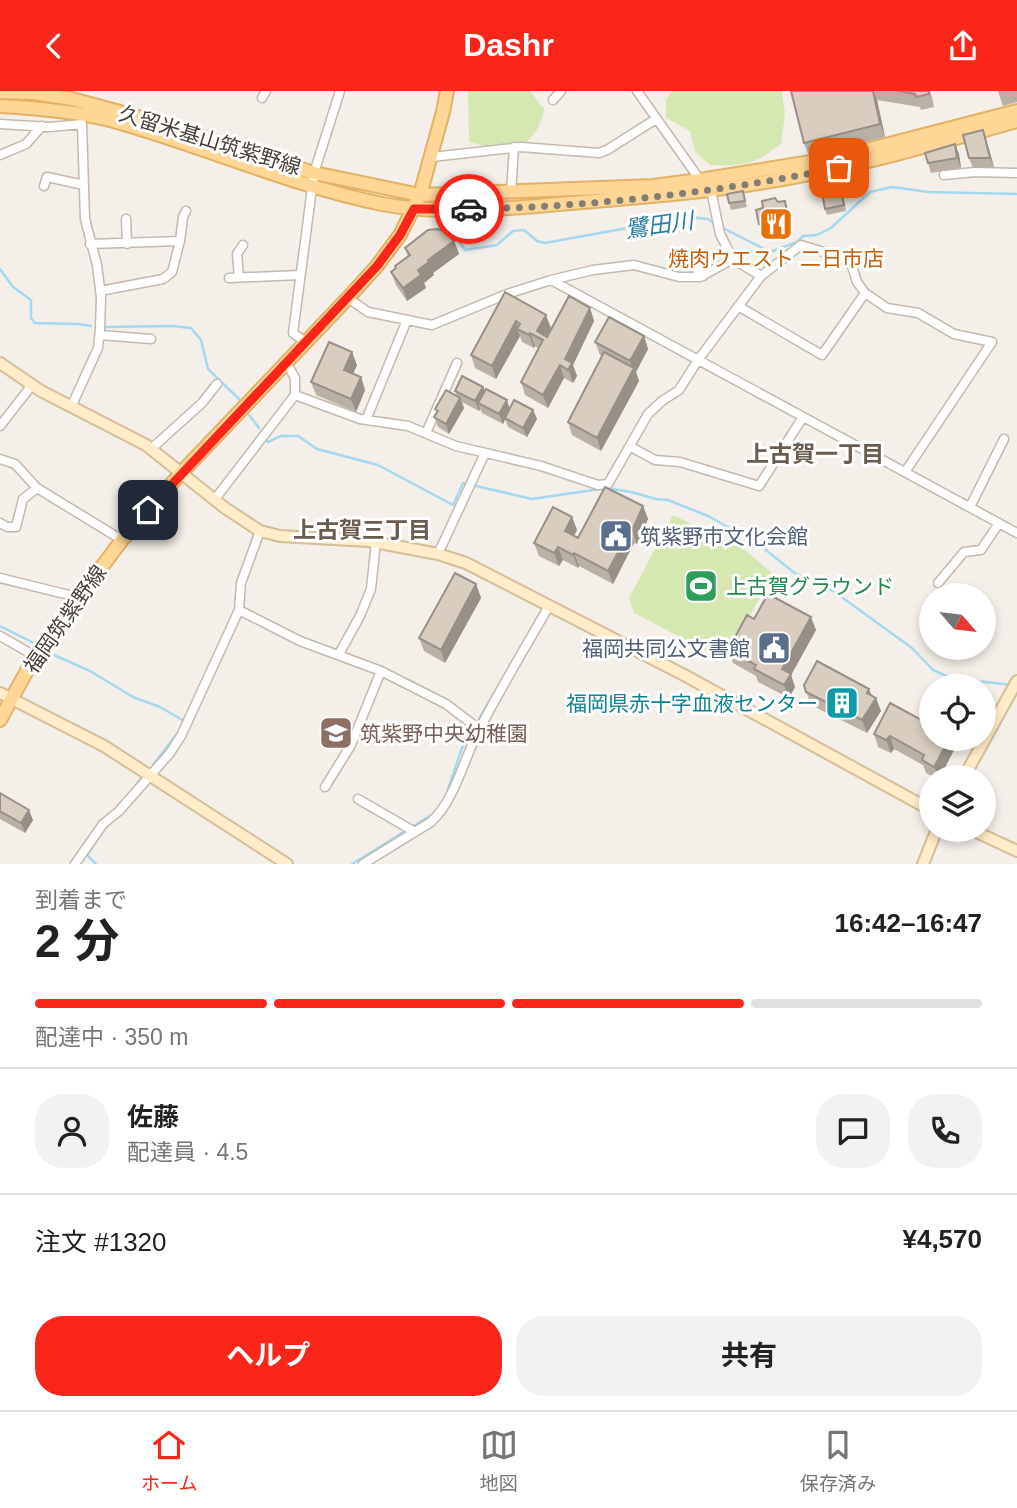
<!DOCTYPE html>
<html lang="ja">
<head>
<meta charset="utf-8">
<style>
  body { margin:0; font-family:Helvetica,"Noto Sans JP",sans-serif; background:#f2f2f2; color:#222; height:100vh; display:flex; flex-direction:column; font-size:26px; white-space:nowrap }
  * { box-sizing:border-box; margin:0 }
  p { font-size:23px; color:#767676 }
  .icon { flex:none; width:38px; height:38px; fill:none; stroke:currentColor; stroke-width:2; stroke-linecap:round; stroke-linejoin:round }
  .map { position:relative; height:773px; overflow:hidden }
  .side { display:flex; flex-direction:column; background:#fff; flex:1 }
  .side>* { flex:none }
  .needle { width:46px; rotate:118deg }
  .buttons { position:absolute; left:919px; top:492px; display:grid; gap:14px }
  .buttons a { display:grid; place-items:center; width:77px; height:77px; border-radius:50%; background:#fff; box-shadow:0 4px 10px #0003; font-size:35px }
  .pin { position:absolute; display:grid; place-items:center; width:60px; height:60px; color:#fff; margin:-30px; border-radius:14px; box-shadow:0 4px 10px #0006 }
  .courier { position:absolute; display:grid; place-items:center; width:70px; height:70px; margin:-35px; border:5px solid #fa2619; border-radius:50%; background:#fff; color:#222; box-shadow:0 2px 9px #0007 }
  .headline em { font-style:normal; font-weight:700 }
  .headline div { display:flex; flex-direction:column-reverse }
  .headline { display:flex; align-items:center; justify-content:space-between; height:119px; padding:0 35px }
  h1 { font-size:46px; font-weight:700; line-height:52px }
  .bar { display:grid; grid-template-columns:repeat(4,1fr); gap:10px 7px; align-content:center; height:84px; padding:0 35px }
  .bar i { height:9px; border-radius:5px; background:#e0e0e0 }
  .bar .current { background:#fa2619 }
  .bar p { grid-column:span 4 }
  .line { display:flex; align-items:center; gap:18px; padding:0 35px; border-top:2px solid #e0e0e0 }
  .line div { flex:1 }
  .round { display:grid; place-items:center; flex:none; width:74px; height:74px; border-radius:28px; background:#f2f2f2 }
  .button { display:flex; gap:14px; margin-top:auto; padding:14px 35px }
  .button a { flex:1; height:80px; border-radius:28px; background:#fa2619; color:#fff; font-size:28px; font-weight:700; line-height:80px; text-align:center }
  .button a+a { background:#f2f2f2; color:#222 }
  header { display:flex; justify-content:space-between; align-items:center; height:91px; padding:0 35px; background:#fa2619; color:#fff; font-size:32px; font-weight:700 }
  .tab-bar { display:flex; justify-content:space-around; align-items:center; height:98px; border-top:2px solid #e0e0e0; background:#fff; font-size:19px; color:#767676 }
  .tab-bar a { display:grid; justify-items:center; gap:4px }
  .tab-bar .current { color:#fa2619 }
  .map>svg:first-child { display:block }
</style>
</head>
<body>
<header><svg class="icon" aria-label="back" viewBox="0 0 24 24"><path d="M15 5l-7 7 7 7"/></svg>Dashr<svg class="icon" aria-label="share" viewBox="0 0 24 24"><path d="M12 15V3M7 8l5-5 5 5M5 13v7h14v-7"/></svg></header>
<div class="map">
<svg width="1017" height="773" viewBox="0 0 1017 773">
  <rect width="100%" height="100%" fill="#f4efe8"/>
  <!-- green -->
  <path fill="#d5e8b1" d="M468 0H530L544 18C542 35 529 57 509 58 496 59 481 54 469 51Z
    M673 0H782L785 23 781 53C753 74 745 75 710 74L695 60 690 40 666 27V8Z
    M673 424 746 460 773 483 725 569 634 522 629 507Z"/>
  <g fill="none" stroke-linecap="round" stroke-linejoin="round">
    <!-- stream -->
    <path stroke="#a5d9f1" stroke-width="2.5" d="M721 136 770 161 797 151 803 145 817 144 831 137 870 101 892 96 929 101 1017 103
      M458 149 465 159 497 154 513 140 524 139 537 150 545 152 688 126 708 128 715 133
      M0 178 13 196 31 209V227L35 232 78 233 91 235
      M103 236 172 235 191 237 201 249 208 278 239 308
      M249 324 259 337
      M264 348 268 351 281 345H298L317 358 378 374 453 414 463 392 532 408 607 397 631 401 656 408 668 409 708 425 757 452 796 483 821 493 836 502 912 557 933 579 951 587 1012 594
      M0 535 34 552
      M54 564 90 580 133 606 160 616 184 630
      M515 566 541 520
      M479 628 496 599
      M153 674 180 639
      M127 706 142 686
      M445 707 462 657 471 642
      M96 773 87 764 107 734
      M352 773 433 723"/>
    <defs>
      <path id="street" d="M637 0 700 89
        M262 7 266 0
        M553 9 561 0
        M0 33 50 36 82 33 85 128 97 174 101 206 100 239 98 257 72 314
        M0 64 26 53 42 35
        M432 66 521 56 599 62 607 59 656 28
        M944 84 975 81 1017 82
        M44 95 47 86 84 94
        M711 99 720 143 733 168 761 185
        M511 102 514 56
        M126 128 127 153
        M90 153 180 150 183 126 186 120
        M680 162 703 185
        M239 186 237 163 243 154
        M229 187 300 184
        M551 189 1017 442
        M100 200 163 188 172 181 180 150
        M348 207 368 221 432 234 507 203 551 189 593 179 634 174 679 186H700L733 168
        M738 215 822 264 865 202
        M100 244 151 248
        M305 251 293 242 314 82 340 0
        M286 271 295 287V304L360 328 408 335 456 355 541 375 598 394 608 393 648 323 662 310 679 299 698 269 761 185 801 154 843 167 852 175 857 191 865 202 887 217 918 222 954 243 992 251 905 381
        M366 329 407 229
        M0 335 32 294
        M426 342 457 272
        M631 356 655 369 680 371 759 395 803 326
        M151 358 202 312 217 293
        M0 368 15 373 37 397 122 449
        M215 408 295 304
        M970 416 1004 348
        M0 432 7 436H16L23 408 37 397
        M438 463 485 362
        M0 487 77 506
        M938 492 964 461 981 459 999 432
        M239 519 300 550 381 580 446 613 479 638
        M0 545 35 565
        M339 563 360 525 371 498 376 451
        M325 696 351 654 381 580
        M358 708 415 741
        M75 773 103 733 119 720 170 662 181 645 239 519 241 492 260 440
        M363 773 431 731C455 709 463 670 478 641 500 598 525 557 549 515"/>
      <path id="secondary" d="M0 272 41 300 146 354 225 417 260 440 280 445 369 450 438 463 466 472 684 584 931 719
        M0 602 104 655 287 773
        M964 686 1017 590
        M970 738 1017 760
        M923 773 937 738"/>
      <path id="primary" d="M0 1 34 2 72 8 149 29 314 82 420 104 653 95 700 89 835 67 1017 20
        M0 15C37 17 73 20 110 29 201 54 289 94 382 113 444 125 509 117 572 112 638 106 705 102 771 90 854 76 936 53 1017 30
        M0 629 35 565 122 449 181 382 348 207 377 175 400 144 420 104 443 21 447 0"/>
    </defs>
    <!-- street casing -->
    <use href="#street" stroke="#c3b9ad" stroke-width="11"/>
    <!-- secondary casing -->
    <use href="#secondary" stroke="#d4be98" stroke-width="14"/>
    <!-- primary casing -->
    <use href="#primary" stroke="#e4b266" stroke-width="16"/>
    <!-- street -->
    <use href="#street" stroke="#fff" stroke-width="8"/>
    <!-- secondary -->
    <use href="#secondary" stroke="#ffecc8" stroke-width="10"/>
    <!-- primary -->
    <use href="#primary" stroke="#fed797" stroke-width="12"/>
  </g>
  <!-- wall -->
  <path fill="#bbb0a5" d="M791 0H930L932 6 934 16 921 19 920 16 877 9 885 46 809 65 804 52Z
    M998 0H1017V11L1003 15Z
    M986 48 994 76 973 77 969 67Z
    M955 53 959 63 961 77 931 82 928 72Z
    M743 100 747 116 731 119 729 112Z
    M843 105 846 120 827 124 825 118Z
    M778 111 788 119 792 137 763 143 759 133 763 117Z
    M454 150 459 163 433 182 434 184 424 192 426 197 407 210 396 194 391 181 408 166 405 157Z
    M505 201 551 237 547 246 590 217 594 230 573 274 577 285 573 292 564 287 548 317 525 304 521 291 539 258 535 255 534 257 522 251 520 245 496 288 475 277 471 264Z
    M644 245 648 258 636 281 639 290 601 360 572 344 568 331 602 265 600 264 595 251Z
    M357 274 353 283 361 286 365 299 356 321 316 304 311 291Z
    M483 296 485 300 510 317 533 319 537 328 527 346 508 336 505 328 503 333 482 322 480 318 479 320 462 311 464 317 449 343 438 336 434 326 437 322 435 318 457 305 455 300Z
    M643 415 648 428 637 453 634 452 613 493 579 475 578 477 563 469 559 475 539 465 534 452 572 426 577 439 574 444 578 447Z
    M476 493 481 507 445 572 424 560 419 547Z
    M754 528 816 539 791 584 795 596 789 607 758 591 756 585 733 572 728 559Z
    M804 594 871 605 881 620 867 642 811 614Z
    M874 643 931 648H952L955 657 940 686H934L926 682 923 674 894 658 891 662 878 656Z
    M0 702 33 729 25 742 0 728Z"/>
  <!-- shaded-wall -->
  <path fill="#989086" d="M873 0 877 9 885 46 880 33Z
    M983 39 986 48 994 76 990 67Z
    M955 53 959 63 961 77 957 67Z
    M785 110 788 119 792 137 788 127Z
    M454 150 459 163 433 182 434 184 424 192 426 197 407 210 403 197 428 169Z
    M590 217 594 230 573 274 577 285 573 292 565 268Z
    M546 224 551 237 543 250 537 240Z
    M516 230 519 239 517 238 520 245 496 288 492 275Z
    M530 242 535 255 534 257 529 244Z
    M644 245 648 258 636 281 639 290 601 360 597 347 633 279 630 270Z
    M352 261 357 274 349 292 344 279Z
    M560 274 564 287 548 317 543 304Z
    M361 286 365 299 356 321 351 308Z
    M483 296 487 305 478 312 480 318 479 320 475 310Z
    M460 307 464 317 449 343 446 333Z
    M507 309 510 319 503 333 499 323Z
    M533 319 537 328 527 346 523 337Z
    M643 415 648 428 637 453 632 440Z
    M572 426 577 439 570 453 565 440Z
    M630 439 634 452 613 493 608 480Z
    M558 456 563 469 559 475 554 462Z
    M574 462 579 475 578 477 573 464Z
    M476 493 481 507 445 572 441 559Z
    M811 526 816 539 791 584 795 596 789 607 784 594 782 578Z
    M869 598 874 611 876 607 881 620 867 642 862 629 867 602Z
    M890 645 894 658 891 662 886 649Z
    M949 648H952L955 657 940 686H938L934 676Z
    M29 719 33 729 25 742 21 732Z"/>
  <!-- building -->
  <path fill="#d9cdc0" stroke="#989086" stroke-width="2" d="M791 0H873L880 33 804 52Z
    M897 0H929V3L916 6 915 3Z
    M983 39 990 67H969L963 44Z
    M955 53 957 67 928 72 925 62Z
    M841 98 844 114 825 118 822 102Z
    M743 100 745 110 729 112 727 103Z
    M775 107 778 111 785 110 788 127 759 133 756 119 763 117 762 110Z
    M437 138 445 140 454 150 428 169 429 171 418 179 421 184 403 197 391 181 396 177 395 175 410 164 405 157 428 139Z
    M505 201 546 224 537 240 547 246 569 205 590 217 565 268 572 272 568 279 560 274 543 304 521 291 543 249 530 242 529 244 517 238 520 233 516 230 492 275 471 264Z
    M609 226 644 245 630 270 595 251Z
    M329 251 352 261 344 279 361 286 351 308 311 291Z
    M604 261 634 277 597 347 568 331Z
    M462 285 483 296 475 310 455 300Z
    M486 298 507 309 499 323 478 312Z
    M446 299 460 307 446 333 434 326 438 320 435 318Z
    M514 309 533 319 523 337 505 327Z
    M605 396 643 415 632 440 630 439 608 480 574 462 573 464 558 456 554 462 534 452 553 416 572 426 565 440 578 447Z
    M455 482 476 493 441 559 419 547Z
    M768 503 811 526 782 578 791 583 784 594 754 578 756 574 728 559 747 524 754 528Z
    M817 570 869 598 867 602 876 607 862 629 806 601 804 594Z
    M890 612 931 634V648H949L934 676 922 669 924 664 890 645 886 649 874 643Z
    M0 702 29 719 21 732 0 720Z"/>
  <g fill="none" stroke-linecap="round" stroke-linejoin="round">
    <!-- done -->
    <path stroke="#847d75" stroke-width="7" stroke-dasharray="0 12.6" d="M469 118C593 116 718 101 839 77"/>
    <!-- route -->
    <path stroke="#fa2619" stroke-width="9" d="M148 419 377 175 400 144 414 118H469"/>
  </g>
  <!-- icons -->
  <defs>
    <symbol id="restaurant-square" viewBox="-11 -11 22 22"><rect x="-9" y="-9" width="18" height="18" rx="4" fill="#e8710a" stroke="#fff"/><path d="M-5-6h1v4h1v-4h1v4h1v-4h1v5L-1.5 .5V6h-2V.5L-5-1ZM5-6V6H3V1.5H1.5Q1.5-4 5-6Z" fill="#fff"/></symbol>
    <symbol id="civic-square" viewBox="-11 -11 22 22"><rect x="-9" y="-9" width="18" height="18" rx="4" fill="#5c6f8a" stroke="#fff"/><path d="M-.6-6.5H3V-4.5H.6V-3L4-1V1h2V6H-6V1h2V-1L-.6-3ZM-1.2 2.5V6h2.4V2.5Z" fill="#fff"/></symbol>
    <symbol id="stadium-square" viewBox="-11 -11 22 22"><rect x="-9" y="-9" width="18" height="18" rx="4" fill="#2e9e5b" stroke="#fff"/><path d="M0-5a6.5 5 0 1 0 0 10a6.5 5 0 1 0 0-10ZM-3.5-1.8h7v3.6h-7Z" fill="#fff"/></symbol>
    <symbol id="building-square" viewBox="-11 -11 22 22"><rect x="-9" y="-9" width="18" height="18" rx="4" fill="#0f9aa8" stroke="#fff"/><path d="M-4-6H4V6H1V3H-1V6H-4ZM-2.5-4.3h1.7v1.8h-1.7ZM.8-4.3h1.7v1.8H.8ZM-2.5-1h1.7V.8h-1.7ZM.8-1h1.7V.8H.8Z" fill="#fff"/></symbol>
    <symbol id="school-square" viewBox="-11 -11 22 22"><rect x="-9" y="-9" width="18" height="18" rx="4" fill="#8d6e63" stroke="#fff"/><path d="M0-5L7-2L0 1L-7-2ZM-4 1L0 2.5L4 1V4Q0 6-4 4Z" fill="#fff"/></symbol>
  </defs>
  <g fill-rule="evenodd">
    <use href="#restaurant-square" x="757" y="114" width="38" height="38"/>
    <use href="#civic-square" x="597" y="426" width="38" height="38"/>
    <use href="#stadium-square" x="682" y="476" width="38" height="38"/>
    <use href="#civic-square" x="755" y="538" width="38" height="38"/>
    <use href="#building-square" x="823" y="593" width="38" height="38"/>
    <use href="#school-square" x="317" y="623" width="38" height="38"/>
  </g>
  <g text-anchor="middle" dominant-baseline="central" stroke-width="6" stroke-linejoin="round" paint-order="stroke">
    <!-- street labels -->
    <g font-size="21" fill="#483f37" stroke="#fff">
      <text transform="translate(210 49) rotate(17)">久留米基山筑紫野線</text>
      <text transform="translate(65 528) rotate(-55)">福岡筑紫野線</text>
    </g>
    <!-- food labels -->
    <g font-size="21" fill="#c56008" stroke="#fff">
      <text x="776" y="167">焼肉ウエスト 二日市店</text>
    </g>
    <!-- service labels -->
    <g font-size="21" fill="#4e5e75" stroke="#fff" text-anchor="start">
      <text x="640" y="445">筑紫野市文化会館</text>
      <text x="750" y="557" text-anchor="end">福岡共同公文書館</text>
    </g>
    <!-- leisure labels -->
    <g font-size="21" fill="#27864d" stroke="#fff" text-anchor="start">
      <text x="726" y="495">上古賀グラウンド</text>
    </g>
    <!-- culture labels -->
    <g font-size="21" fill="#0d838f" stroke="#fff" text-anchor="end">
      <text x="818" y="612">福岡県赤十字血液センター</text>
    </g>
    <!-- education labels -->
    <g font-size="21" fill="#785e54" stroke="#fff" text-anchor="start">
      <text x="360" y="642">筑紫野中央幼稚園</text>
    </g>
    <!-- water labels -->
    <g font-size="23" font-style="italic" fill="#2c7ca4" stroke="#fff">
      <text transform="translate(659 134) rotate(-8)">鷺田川</text>
    </g>
    <!-- neighbourhood labels -->
    <g font-size="23" font-weight="bold" fill="#6a5c4e" stroke="#fff">
      <text x="815" y="363">上古賀一丁目</text>
      <text x="362" y="439">上古賀三丁目</text>
    </g>
  </g>
</svg>
<div class="buttons">
<a><svg class="needle" viewBox="-14 -14 28 28"><path d="M0-13l5 13h-10z" fill="#e53935"/><path d="M0 13l5-13h-10z" fill="#767676"/></svg></a>
<a><svg class="icon" aria-label="locate" viewBox="0 0 24 24"><circle cx="12" cy="12" r="6"/><path d="M12 2v4M12 18v4M2 12h4M18 12h4"/></svg></a>
<a><svg class="icon" aria-label="layers" viewBox="0 0 24 24"><path d="M12 4l9 5-9 5-9-5zM3 14l9 5 9-5"/></svg></a>
</div>
<div class="pin" style="left:839px;top:77px;background:#ea580c"><svg class="icon" aria-label="bag" viewBox="0 0 24 24"><path d="M5 8h14l-1 12H6zM9 8a3 3 0 0 1 6 0"/></svg></div>
<div class="pin" style="left:148px;top:419px;background:#1f2937"><svg class="icon" aria-label="home" viewBox="0 0 24 24"><path d="M3 11l9-7 9 7M6 9v11h12V9"/></svg></div>
<div class="courier" style="left:469px;top:118px"><svg class="icon" aria-label="car" viewBox="0 0 24 24"><path d="M5 17H2v-5l4-1 3-4h7l3 4 3 1v5h-3M9 17h6M6 11h13"/><circle cx="7" cy="17" r="2"/><circle cx="17" cy="17" r="2"/></svg></div>
</div>
<section class="side">
<div class="headline"><div><h1>2 分</h1><p>到着まで</p></div><em>16:42–16:47</em></div>
<div class="bar"><i class="current"></i><i class="current"></i><i class="current"></i><i></i><p>配達中 · 350 m</p></div>
<div class="line" style="height:126px"><a class="round"><svg class="icon" aria-label="person" viewBox="0 0 24 24"><circle cx="12" cy="8" r="4"/><path d="M4 21q1-7 8-7t8 7"/></svg></a><div><b>佐藤</b><p>配達員 · 4.5</p></div><a class="round"><svg class="icon" aria-label="chat" viewBox="0 0 24 24"><path d="M4 5h16v11H9l-5 4z"/></svg></a><a class="round"><svg class="icon" aria-label="phone" viewBox="0 0 24 24"><path d="M5 4h4l2 5-3 2q2 4 5 5l2-3 5 2v4C11 20 4 13 5 4z"/></svg></a></div>
<div class="line" style="height:91px"><div>注文 #1320</div><b>¥4,570</b></div>
<div class="button"><a>ヘルプ</a><a>共有</a></div>
</section>
<nav class="tab-bar">
<a class="current"><svg class="icon" aria-label="home" viewBox="0 0 24 24"><path d="M3 11l9-7 9 7M6 9v11h12V9"/></svg>ホーム</a>
<a><svg class="icon" aria-label="map" viewBox="0 0 24 24"><path d="M3 6l6-2 6 2 6-2v14l-6 2-6-2-6 2zM9 4v14M15 6v14"/></svg>地図</a>
<a><svg class="icon" aria-label="saved" viewBox="0 0 24 24"><path d="M7 4h10v16l-5-4-5 4z"/></svg>保存済み</a>
</nav>
</body>
</html>
